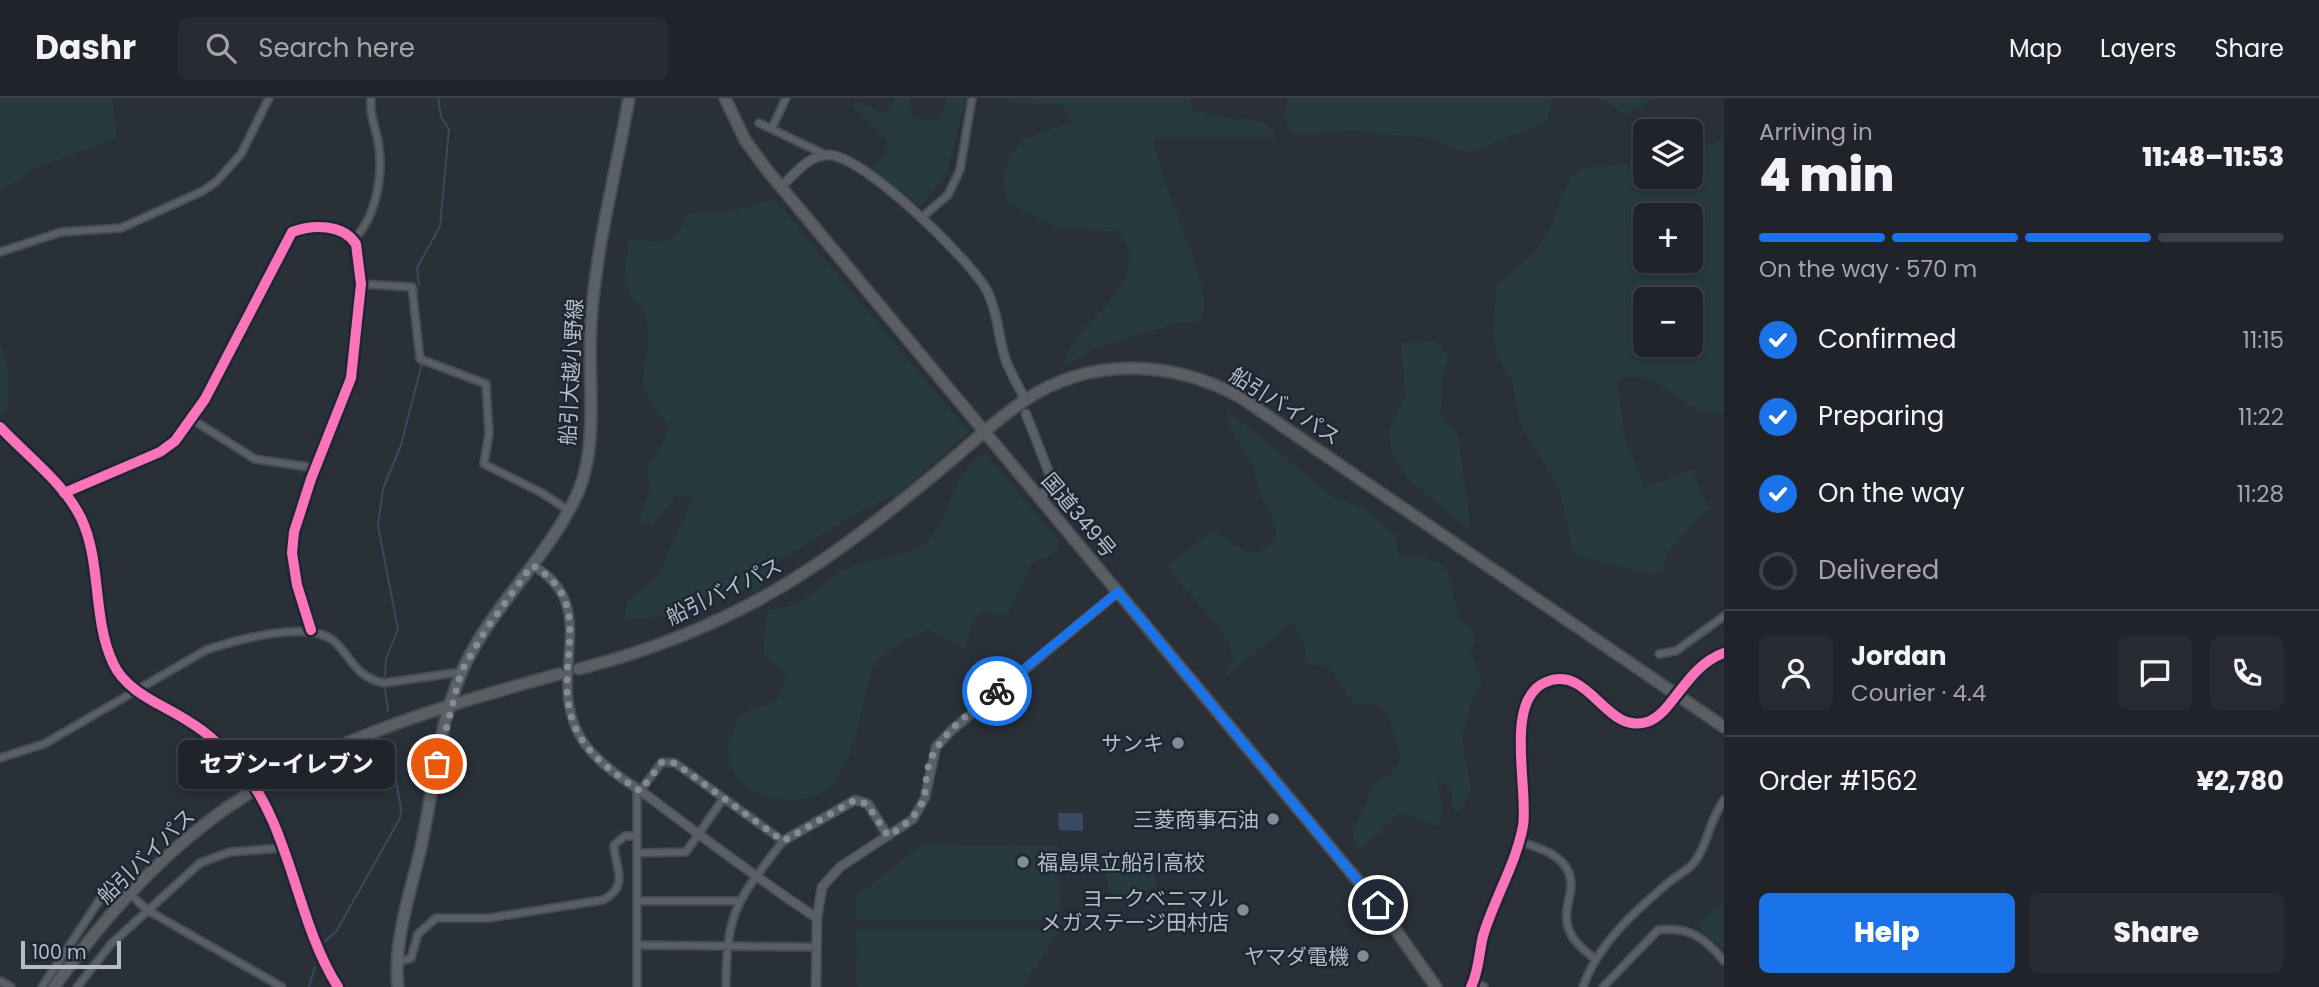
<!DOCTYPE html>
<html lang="en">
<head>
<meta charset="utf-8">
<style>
  body { margin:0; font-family:Poppins,"Noto Sans JP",sans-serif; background:#282c32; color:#f1f3f6; height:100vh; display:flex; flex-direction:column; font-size:26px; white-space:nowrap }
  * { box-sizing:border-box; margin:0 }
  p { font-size:23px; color:#a2a4a8 }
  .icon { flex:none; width:38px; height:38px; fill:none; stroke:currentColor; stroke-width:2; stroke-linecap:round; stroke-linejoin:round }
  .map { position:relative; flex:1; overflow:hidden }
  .drawer { display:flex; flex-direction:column; background:#20242a; width:595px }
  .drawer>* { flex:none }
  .controls { position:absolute; left:1633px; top:21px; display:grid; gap:14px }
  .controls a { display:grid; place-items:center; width:70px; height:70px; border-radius:10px; background:#20242a; box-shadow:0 4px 10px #0003,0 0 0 2px #3d4147; font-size:35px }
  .scale { position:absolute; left:21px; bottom:18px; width:100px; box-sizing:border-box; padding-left:7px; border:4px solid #b4bcc9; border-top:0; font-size:19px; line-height:24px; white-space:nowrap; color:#b4bcc9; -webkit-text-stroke:5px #1d2633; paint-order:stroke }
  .pin { position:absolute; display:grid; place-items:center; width:60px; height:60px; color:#fff; margin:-30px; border:4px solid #fff; border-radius:50%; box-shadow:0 2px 7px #0007 }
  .courier { position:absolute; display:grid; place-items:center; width:70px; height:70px; margin:-35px; border:5px solid #1a73e8; border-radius:50%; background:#fff; color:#222; box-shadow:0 2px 9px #0007 }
  .bubble { position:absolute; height:49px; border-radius:10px; background:#20242a; box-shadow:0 4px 10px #0003,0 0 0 2px #3d4147; font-size:23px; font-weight:800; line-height:49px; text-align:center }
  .overview em { font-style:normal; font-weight:800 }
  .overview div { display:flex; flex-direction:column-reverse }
  .overview { display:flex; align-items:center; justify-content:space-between; height:119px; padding:0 35px }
  h1 { font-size:46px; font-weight:800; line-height:52px }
  .bar { display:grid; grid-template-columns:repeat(4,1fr); gap:10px 7px; align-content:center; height:84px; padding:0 35px }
  .bar i { height:9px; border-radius:5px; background:#3d4147 }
  .bar .selected { background:#1a73e8 }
  .bar p { grid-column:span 4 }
  .line { display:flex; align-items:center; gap:18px; padding:0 35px; border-top:2px solid #3d4147 }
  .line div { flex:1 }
  .round { display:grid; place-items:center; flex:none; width:74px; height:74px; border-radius:10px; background:#282c32 }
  ol { padding:0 35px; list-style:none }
  li { display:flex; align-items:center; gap:21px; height:77px }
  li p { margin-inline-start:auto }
  li .icon { padding:7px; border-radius:50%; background:#1a73e8; color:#fff; stroke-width:4 }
  li:last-child { color:#a2a4a8 }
  li i { width:38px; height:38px; border:4px solid #3d4147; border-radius:50% }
  .action { display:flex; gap:14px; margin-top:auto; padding:14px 35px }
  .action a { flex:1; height:80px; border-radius:10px; background:#1a73e8; color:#fff; font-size:28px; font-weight:800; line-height:80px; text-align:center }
  .action a+a { background:#282c32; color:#f1f3f6 }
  header { display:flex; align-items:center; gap:42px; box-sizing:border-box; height:98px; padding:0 35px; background:#20242a; border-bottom:2px solid #3d4147 }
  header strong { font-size:33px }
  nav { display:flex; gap:38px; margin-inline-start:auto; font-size:24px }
  .search { width:490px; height:63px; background:#282c32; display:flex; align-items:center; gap:18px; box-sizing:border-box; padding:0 24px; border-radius:10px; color:#a2a4a8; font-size:26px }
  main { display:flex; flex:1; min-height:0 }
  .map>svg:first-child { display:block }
</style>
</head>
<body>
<header>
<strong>Dashr</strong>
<div class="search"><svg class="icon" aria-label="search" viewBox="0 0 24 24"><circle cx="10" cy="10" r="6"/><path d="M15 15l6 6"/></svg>Search here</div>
<nav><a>Map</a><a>Layers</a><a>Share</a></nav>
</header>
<main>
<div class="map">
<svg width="1724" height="889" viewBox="0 0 1724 889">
  <rect width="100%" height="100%" fill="#2a3038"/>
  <!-- green -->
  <path fill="#273a3e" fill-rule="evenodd" d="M0 0H112L117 40 34 71 0 94Z
    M894 0H910L913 20 940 22 947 0H966L947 75 921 109 871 71 887 57 888 43 852 7 855 3C867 5 874 14 887 14Z
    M1005 0H1191V12C1204 15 1217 18 1230 20 1250 23 1267 18 1278 40H1153L1163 79 1195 164 1205 205 1201 223 1176 226 1092 251 1060 273C1065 264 1068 252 1074 244 1098 210 1150 180 1120 134L1056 129 1008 105C1000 83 1004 55 1026 41 1039 33 1058 30 1072 23L1061 7 1012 5Z
    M1288 0H1552L1547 24 1467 55 1428 40 1353 33 1296 37C1283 24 1283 16 1288 0Z
    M1599 0H1655L1626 17Z
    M1724 40V315C1719 315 1712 316 1707 315 1680 308 1653 267 1617 282L1625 340 1645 390 1692 372 1708 410 1669 453 1663 473 1654 477 1574 457 1559 391 1520 325 1513 286 1498 259 1493 239 1496 188C1511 174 1533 159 1544 141 1559 118 1559 86 1583 69L1645 66V79H1690L1691 55ZM1645 117H1690V163H1645ZM1645 201H1690V247H1645Z
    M774 101 969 334 898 396 869 408 776 465 758 493 729 491 700 501 675 518 624 522 628 502 658 477 693 400 677 397 653 427 643 425 640 416 651 390 646 370 658 355 669 328 650 305 642 287 649 235 645 215 632 200 624 181 629 141C660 143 676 149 688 115L737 112Z
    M1436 243 1449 258 1442 281 1441 321 1458 336 1471 433 1409 382 1392 357 1389 333 1405 297 1401 245Z
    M0 244C9 266 9 288 7 312L0 317Z
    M1227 312 1331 398 1364 410 1395 438 1398 456 1427 460 1446 469 1459 520 1473 533 1475 543 1471 557 1480 576 1481 586 1471 603 1462 642 1471 690 1462 712 1453 714 1451 692 1439 681 1436 685 1442 704 1441 724 1438 728 1399 715 1361 751C1346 736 1355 728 1363 713 1368 703 1369 691 1377 683 1384 677 1394 676 1398 667 1403 657 1390 617 1382 610 1376 604 1363 606 1355 606L1328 568 1308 567 1304 564 1306 549 1292 525 1227 577 1226 571 1234 564C1228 524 1186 500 1167 468L1211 434C1232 434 1249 477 1276 438V429L1258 390 1254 370 1231 332Z
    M984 354 1059 443 1058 453 1032 466 1010 512 1002 517 981 514 974 522 964 551 929 532C906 539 888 551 872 569 863 602 855 665 830 689 798 718 725 698 728 650 728 645 731 639 733 634 743 603 756 617 776 601 783 595 784 585 786 577L763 556 767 511C811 510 814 486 850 469 876 457 915 463 934 435 955 406 951 377 984 354Z
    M922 746 1059 747 1060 822H856V798Z
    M1149 755 1157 790 1111 799 1103 763Z
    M1717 808 1724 809V852L1700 831 1702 822Z
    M856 832H1059L1023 889H857Z"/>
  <!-- water -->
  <path fill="#384963" d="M1058 715H1083V733L1059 732Z"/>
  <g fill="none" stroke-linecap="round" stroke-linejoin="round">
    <!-- stream -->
    <path stroke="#384963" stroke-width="2" d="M419 187 417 170 440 128 449 31 441 19 438 0
      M418 191 416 199 423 259
      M385 578 386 561 398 531 378 428 383 391 401 347 422 265
      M385 591 388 613
      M325 843 336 834 400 720 401 710 389 645
      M309 889 315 869"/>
    <defs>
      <path id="minor" d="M759 25 826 57
        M772 30 786 0
        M921 120 948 97 960 72 972 0
        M353 142C377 119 384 74 378 43 375 28 369 15 371 0
        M0 154 61 134 121 130 203 93 217 83 241 56 269 0
        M361 186 412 189 420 261 486 286 489 335 484 366 542 395 568 412
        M193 322 255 361 316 370
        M0 329C26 357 66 385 81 420 106 476 85 553 139 593
        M64 395 160 354 175 343 205 301 292 134C313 126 343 126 356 146L361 186 351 280 311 381 294 434 292 455 297 487 311 532
        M1659 556 1676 553 1724 518
        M0 660 44 646 206 552C236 542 312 520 336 545 353 562 357 580 384 585L461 574
        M637 690V889
        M640 693 662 664 675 665 783 743C738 802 726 812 726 889
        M1518 743C1545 751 1577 761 1570 796 1567 809 1564 821 1570 834 1575 846 1587 854 1596 862
        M638 755 686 754 723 701
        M637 803H739
        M638 847 816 849
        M398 864 411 860 418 836 436 820H489L603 802C630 788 615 770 614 747L625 738H637
        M0 883 11 889
        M1474 884 1484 889
        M42 889 104 795 116 790 130 796 147 812 282 889
        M77 889 111 846 200 765 230 754 281 750
        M1583 889C1597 847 1635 813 1668 785 1675 779 1683 775 1690 769 1708 751 1708 723 1724 702
        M1603 889 1658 832C1689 828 1705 840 1724 863"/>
      <path id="tertiary" d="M781 89C793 77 810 56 829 57 864 58 968 160 986 191 998 213 998 240 1006 263 1011 276 1019 289 1025 302
        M1026 316 1051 380V387L1039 400
        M532 467C605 509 543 577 581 640 598 668 631 685 657 705 709 744 762 784 817 820
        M139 593C173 617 210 633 237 666 291 729 294 820 338 889
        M783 743 855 702 868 706 888 738
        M816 889 817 820 822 789 840 769 913 721 925 700 936 649 952 632 1118 494
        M1471 889C1479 873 1479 854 1483 838 1494 801 1516 766 1523 728 1529 691 1503 602 1546 584 1590 566 1605 637 1647 624 1673 616 1685 569 1724 555"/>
      <path id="primary" d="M398 889C393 843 411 793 421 749 435 685 439 612 471 555 502 498 553 452 579 392 599 344 587 274 591 224 596 148 616 75 629 0"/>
      <path id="trunk" d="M725 0 745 42 767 72 1378 807 1436 889
        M579 571C661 550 741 517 811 470 857 440 900 405 942 370 969 348 995 322 1024 303 1090 258 1172 262 1240 299L1724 629
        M54 889C97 829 147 771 205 726 308 646 436 610 559 576"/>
    </defs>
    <!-- minor casing -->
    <use href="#minor" stroke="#484c53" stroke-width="10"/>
    <!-- tertiary casing -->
    <use href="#tertiary" stroke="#484c53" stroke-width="11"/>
    <!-- primary casing -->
    <use href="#primary" stroke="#484c55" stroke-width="14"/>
    <!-- trunk casing -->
    <use href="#trunk" stroke="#474c53" stroke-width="14"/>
    <!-- minor -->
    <use href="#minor" stroke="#5a5e66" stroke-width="6"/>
    <!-- tertiary -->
    <use href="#tertiary" stroke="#5a5e66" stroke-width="8"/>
    <!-- primary -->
    <use href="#primary" stroke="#5c6168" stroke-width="10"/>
    <!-- trunk -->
    <use href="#trunk" stroke="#5b5f64" stroke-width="10"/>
    <defs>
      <path id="cycleway" d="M0 329C26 357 64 385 81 420 102 464 92 520 113 565 127 596 165 607 191 625 208 635 222 649 235 663 292 725 294 820 338 889
        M64 395 160 354 175 343 205 301 292 134C313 126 343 126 356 146L361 186 351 280 311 381 294 434 292 455 297 487 311 532
        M1471 889C1479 873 1479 854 1483 838 1494 801 1516 766 1523 728 1529 691 1503 602 1546 584 1590 566 1605 637 1647 624 1673 616 1685 569 1724 555"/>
    </defs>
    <!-- cycleway casing -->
    <use href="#cycleway" stroke="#1d2633" stroke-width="15"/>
    <!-- cycleway -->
    <use href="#cycleway" stroke="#fb73b8" stroke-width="10"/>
  </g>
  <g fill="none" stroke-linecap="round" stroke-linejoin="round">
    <!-- done -->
    <path stroke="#848b96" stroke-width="7" stroke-dasharray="0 12.6" d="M437 666 461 574 485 533 532 467C601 507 549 569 575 629 588 658 615 676 640 693L662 664 675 665 783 743 855 702 867 706 888 738C946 702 912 686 938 648 952 627 978 608 997 593"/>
    <!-- route -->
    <path stroke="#1a73e8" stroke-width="9" d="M997 593 1118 494 1378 807"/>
  </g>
  <!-- markers -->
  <g fill="#848b96" stroke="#1d2633" stroke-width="2.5">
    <circle cx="1178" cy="645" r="7"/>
    <circle cx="1273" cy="721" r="7"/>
    <circle cx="1023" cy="764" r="7"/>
    <circle cx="1243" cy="812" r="7"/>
    <circle cx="1363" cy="858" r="7"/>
  </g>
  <g text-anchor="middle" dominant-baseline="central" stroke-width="5" stroke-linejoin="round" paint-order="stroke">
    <!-- street labels -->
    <g font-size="21" fill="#b4bcc9" stroke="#1d2633">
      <text transform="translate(571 274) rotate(-87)">船引大越小野線</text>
      <text transform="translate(1285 308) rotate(32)">船引バイパス</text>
      <text transform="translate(1079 417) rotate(50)">国道349号</text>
      <text transform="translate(724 493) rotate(-26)">船引バイパス</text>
      <text transform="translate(146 758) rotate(-44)">船引バイパス</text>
    </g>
    <!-- poi labels -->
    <g font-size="21" fill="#b4bcc9" stroke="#1d2633" text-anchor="end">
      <text x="1164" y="645">サンキ</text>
      <text x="1259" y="721">三菱商事石油</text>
      <text x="1037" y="764" text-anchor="start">福島県立船引高校</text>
      <text x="1229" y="800">ヨークベニマル<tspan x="1229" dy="24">メガステージ田村店</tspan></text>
      <text x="1349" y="858">ヤマダ電機</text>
    </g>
  </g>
</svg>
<div class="controls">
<a><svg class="icon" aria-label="layers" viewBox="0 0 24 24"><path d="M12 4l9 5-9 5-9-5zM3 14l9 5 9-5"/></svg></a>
<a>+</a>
<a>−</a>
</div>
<div class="scale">100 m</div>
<div class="pin" style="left:437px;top:666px;background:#ea580c"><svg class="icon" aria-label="bag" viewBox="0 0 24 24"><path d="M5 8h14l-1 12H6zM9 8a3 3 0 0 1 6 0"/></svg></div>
<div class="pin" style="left:1378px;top:807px;background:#1f2937"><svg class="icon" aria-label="home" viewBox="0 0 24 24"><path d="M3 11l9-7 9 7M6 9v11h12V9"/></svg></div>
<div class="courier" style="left:997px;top:593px"><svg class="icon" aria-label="bike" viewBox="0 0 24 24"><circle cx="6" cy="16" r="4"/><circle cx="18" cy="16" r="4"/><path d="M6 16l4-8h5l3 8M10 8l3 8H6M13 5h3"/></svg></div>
<div class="bubble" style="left:178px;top:642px;width:217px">セブン-イレブン</div>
</div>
<section class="drawer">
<div class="overview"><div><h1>4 min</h1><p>Arriving in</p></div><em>11:48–11:53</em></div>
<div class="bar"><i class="selected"></i><i class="selected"></i><i class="selected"></i><i></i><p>On the way · 570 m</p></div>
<ol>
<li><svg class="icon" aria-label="check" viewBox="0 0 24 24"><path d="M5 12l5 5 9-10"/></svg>Confirmed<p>11:15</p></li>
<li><svg class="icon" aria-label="check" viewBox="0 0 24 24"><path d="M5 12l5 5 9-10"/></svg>Preparing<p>11:22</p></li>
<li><svg class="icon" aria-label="check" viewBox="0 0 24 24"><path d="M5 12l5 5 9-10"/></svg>On the way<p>11:28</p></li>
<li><i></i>Delivered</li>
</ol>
<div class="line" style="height:126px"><a class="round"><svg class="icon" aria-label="person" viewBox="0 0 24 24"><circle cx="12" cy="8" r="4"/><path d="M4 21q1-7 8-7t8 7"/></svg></a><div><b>Jordan</b><p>Courier · 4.4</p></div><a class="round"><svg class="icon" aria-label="chat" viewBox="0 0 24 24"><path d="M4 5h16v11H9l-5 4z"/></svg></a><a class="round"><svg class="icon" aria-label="phone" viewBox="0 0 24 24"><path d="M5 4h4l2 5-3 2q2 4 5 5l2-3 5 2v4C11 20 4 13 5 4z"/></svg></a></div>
<div class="line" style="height:91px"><div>Order #1562</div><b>¥2,780</b></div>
<div class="action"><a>Help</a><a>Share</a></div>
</section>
</main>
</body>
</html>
